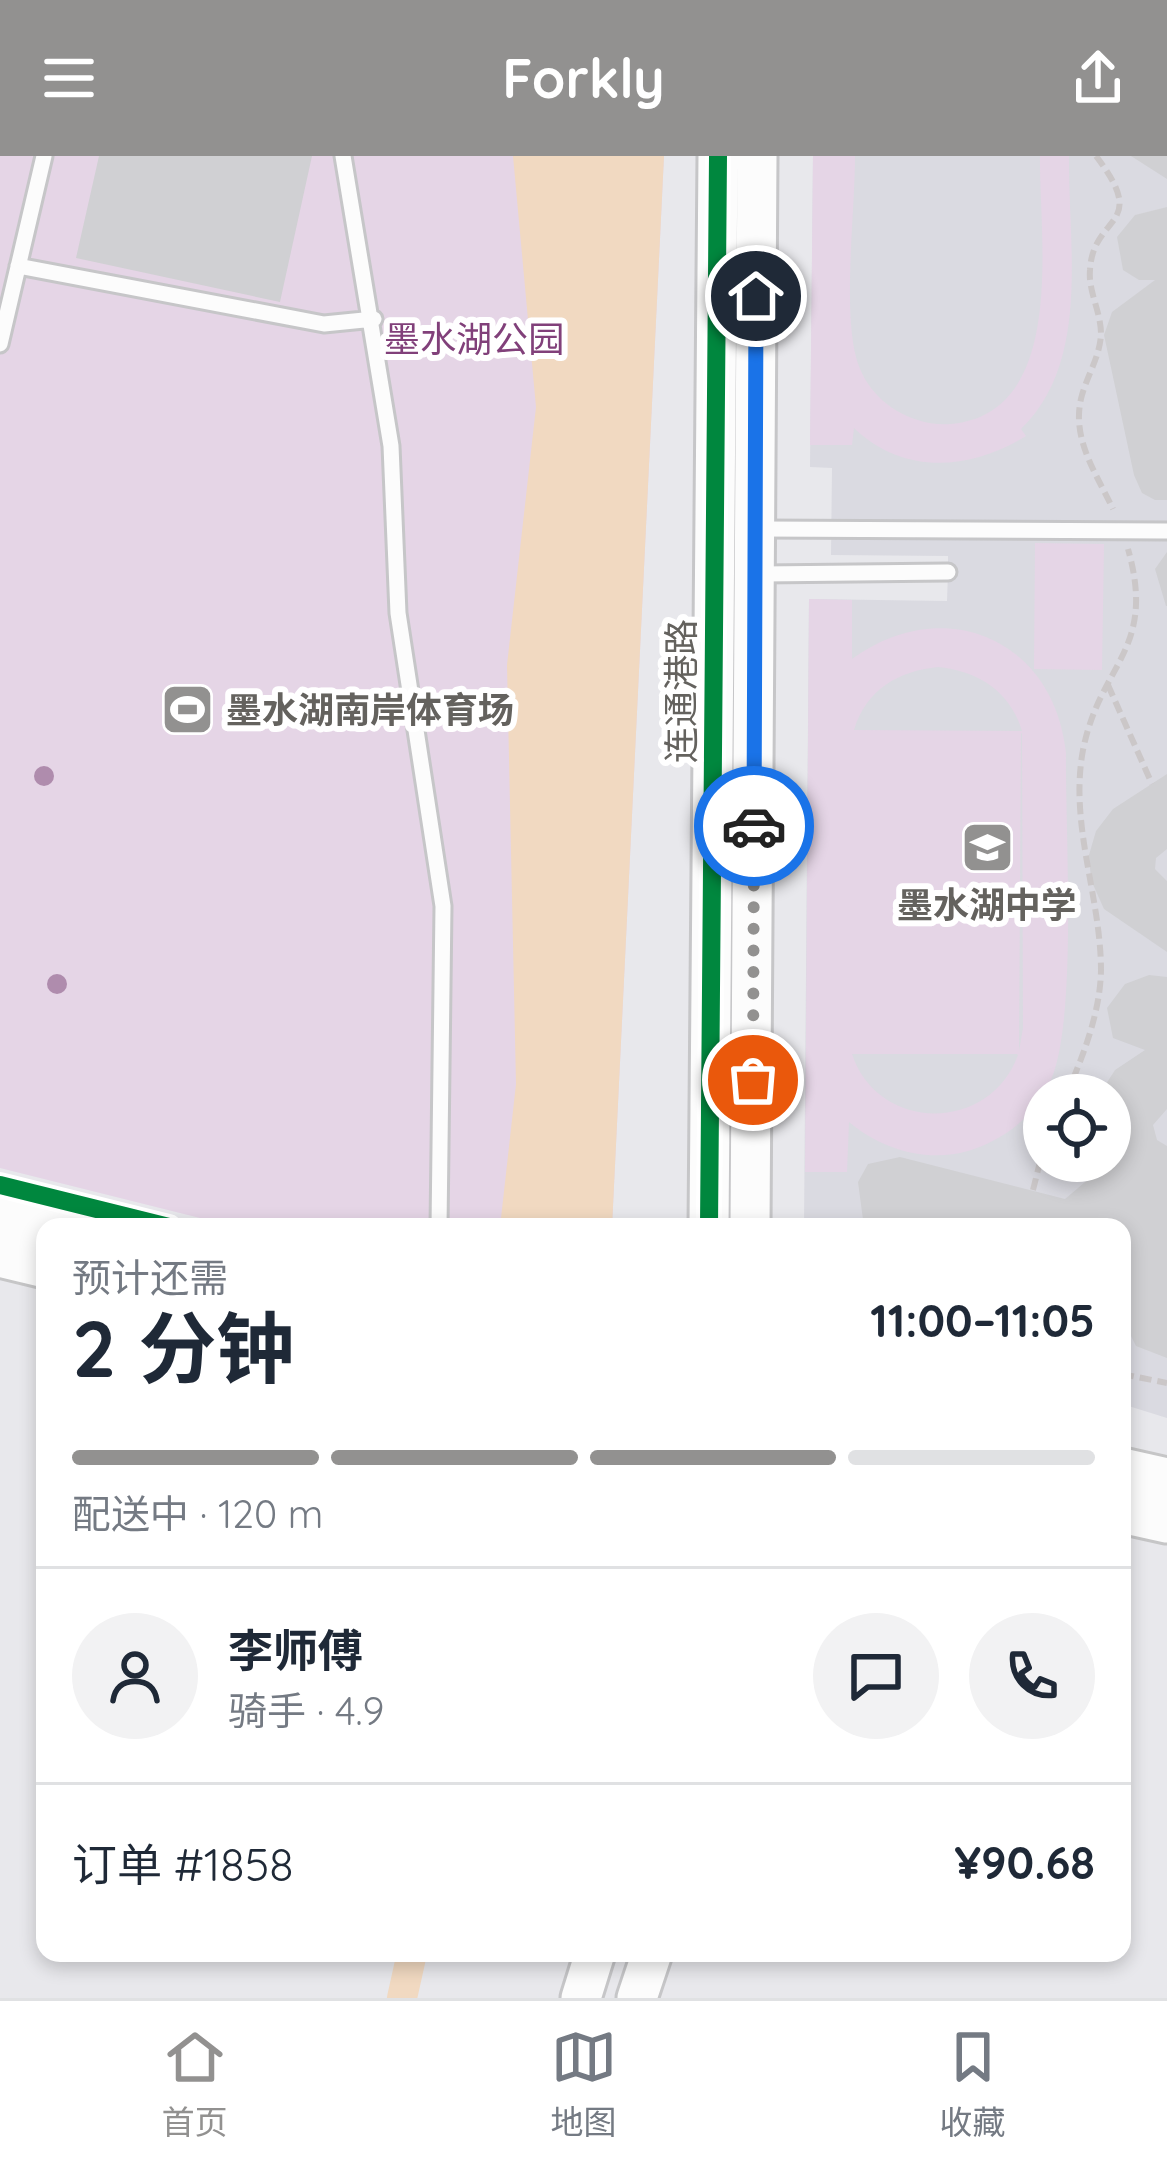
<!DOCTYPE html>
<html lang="zh">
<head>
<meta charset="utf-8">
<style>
  body { margin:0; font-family:Quicksand,"Noto Sans SC",sans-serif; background:#f2f2f3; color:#1f2937; height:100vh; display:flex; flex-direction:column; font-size:45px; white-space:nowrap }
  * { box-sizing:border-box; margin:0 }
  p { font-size:39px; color:#747a83 }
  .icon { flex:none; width:66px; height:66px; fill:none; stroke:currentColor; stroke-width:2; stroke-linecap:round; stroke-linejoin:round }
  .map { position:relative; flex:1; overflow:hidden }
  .side { position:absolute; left:36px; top:1062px; width:1095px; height:744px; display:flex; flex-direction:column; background:#fff; border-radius:24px; box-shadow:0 6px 18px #0003 }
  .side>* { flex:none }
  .buttons { position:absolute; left:1023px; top:918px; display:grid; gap:24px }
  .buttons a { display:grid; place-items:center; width:108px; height:108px; border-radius:50%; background:#fff; box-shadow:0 6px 18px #0003; font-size:60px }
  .pin { position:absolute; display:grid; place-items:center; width:102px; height:102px; color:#fff; margin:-51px; border:6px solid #fff; border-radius:50%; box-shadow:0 3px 12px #0007 }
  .courier { position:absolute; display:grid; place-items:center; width:120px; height:120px; margin:-60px; border:9px solid #1a73e8; border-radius:50%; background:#fff; color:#222; box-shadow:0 3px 15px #0007 }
  .headline em { font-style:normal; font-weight:700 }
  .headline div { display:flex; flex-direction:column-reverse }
  .headline { display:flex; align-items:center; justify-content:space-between; height:204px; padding:0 36px }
  h1 { font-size:78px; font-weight:700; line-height:90px }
  .bar { display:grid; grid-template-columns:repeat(4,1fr); gap:18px 12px; align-content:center; height:144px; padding:0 36px }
  .bar i { height:15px; border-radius:9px; background:#e0e1e3 }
  .bar .selected { background:#929190 }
  .bar p { grid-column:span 4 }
  .line { display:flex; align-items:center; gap:30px; padding:0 36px; border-top:3px solid #e0e1e3 }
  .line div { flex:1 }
  .round { display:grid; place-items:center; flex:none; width:126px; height:126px; border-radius:63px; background:#f2f2f3 }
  header { display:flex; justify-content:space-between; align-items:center; height:156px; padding:0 36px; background:#929190; color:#fff; font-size:54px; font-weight:700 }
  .tab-bar { display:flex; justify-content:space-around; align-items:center; height:168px; border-top:3px solid #e0e1e3; background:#fff; font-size:33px; color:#747a83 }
  .tab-bar a { display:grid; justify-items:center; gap:6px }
  .tab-bar .selected { color:#929190 }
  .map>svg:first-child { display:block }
</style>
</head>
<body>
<header><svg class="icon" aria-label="menu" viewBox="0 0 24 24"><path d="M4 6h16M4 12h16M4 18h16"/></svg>Forkly<svg class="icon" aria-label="share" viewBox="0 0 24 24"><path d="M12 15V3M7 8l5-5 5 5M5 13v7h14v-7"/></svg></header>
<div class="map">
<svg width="1167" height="1842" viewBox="0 0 1167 1842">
  <rect width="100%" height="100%" fill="#e8e8ec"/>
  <!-- education -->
  <path fill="#dadae1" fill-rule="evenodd" d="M813 0H1167V1262L1122 1248V1071H804L809 443 947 445 948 416V400L831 399 832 312 810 311ZM1044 939H1110V1005H1044Z"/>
  <!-- green -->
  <path fill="#e5d5e6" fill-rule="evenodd" d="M0 0H664L612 1071H236L0 1012Z
    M813 0H855C855 55 843 152 856 201 864 232 888 255 918 264 938 271 960 269 980 261 1063 225 1039 75 1040 0H1069C1068 90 1091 205 1021 273L1026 280C971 314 904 320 854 272L852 289H810Z
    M1035 387 1104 388 1102 514 1034 513Z
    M809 443 852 444V503C944 436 1054 483 1066 597 1065 671 1078 867 1050 926 1035 960 1004 984 968 995 926 1007 881 993 849 966L847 1016H805ZM938 511C978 515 1010 535 1022 575L854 574C866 534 898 515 938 511ZM1022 577 1023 872 1019 895 1021 578ZM852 898H1017L1018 899C990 977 878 977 852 898Z"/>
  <!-- water -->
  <path fill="#f1d9c1" d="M513 0H664L612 1071H500L516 928 507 509 536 251Z"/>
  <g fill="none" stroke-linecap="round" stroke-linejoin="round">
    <!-- canal -->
    <path stroke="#f1d9c1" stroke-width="30" d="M402 1842 412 1797"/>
  </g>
  <!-- building -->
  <path fill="#d0d0d3" d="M99 0H312L280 146 76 102Z
    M1131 0H1167V23Z
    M1167 51V344H1155L1142 337 1134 319 1104 179 1112 156 1155 124H1139L1123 114 1117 81 1135 59Z
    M1167 396V450H1166L1155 413Z
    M1167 618V693L1156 702 1155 713 1167 725V796L1104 753 1091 724 1089 699 1096 675 1113 653Z
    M1149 819 1167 821V953L1153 969 1157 984 1167 990V1202L1136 1190 1122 1162V1071H864L858 1026 868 1008 900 1001 1065 1043 1110 1005V939H1099L1115 914 1145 894 1113 882 1107 852 1125 828Z"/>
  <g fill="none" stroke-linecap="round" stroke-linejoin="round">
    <defs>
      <path id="service" d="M343 0 391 290 398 457 443 750 439 1071
        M18 110 324 168 374 163
        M0 188 44 0
        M758 373 1167 375
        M758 418 948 416"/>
      <path id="tertiary" d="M709 1071 718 0
        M750 1071 757 0
        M581 1842 595 1797
        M637 1842 652 1797"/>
      <path id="secondary" d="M0 1055 66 1071
        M0 1098 45 1109
        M1122 1315 1167 1325
        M1122 1354 1167 1364"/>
    </defs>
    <!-- service casing -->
    <use href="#service" stroke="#c6c6c8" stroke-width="21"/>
    <!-- tertiary casing -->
    <use href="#tertiary" stroke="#c6c6c8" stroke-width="45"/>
    <!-- secondary casing -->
    <use href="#secondary" stroke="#c6c6c7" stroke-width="51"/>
    <!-- path -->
    <path stroke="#cbc7c8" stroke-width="6" stroke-dasharray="12 6" stroke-linecap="butt" d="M1096 0C1151 72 1093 57 1090 114 1088 135 1101 156 1101 178 1100 200 1088 218 1082 239 1070 281 1096 317 1113 353
      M1108 529 1152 628
      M1066 939C1083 901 1100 857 1101 815 1101 740 1069 669 1083 594 1100 507 1157 495 1128 393
      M1033 1034 1044 990
      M1122 1218 1167 1227"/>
    <!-- service -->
    <use href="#service" stroke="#fcfcfc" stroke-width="15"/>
    <!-- tertiary -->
    <use href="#tertiary" stroke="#fcfcfc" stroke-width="39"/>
    <!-- secondary -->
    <use href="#secondary" stroke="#fcfcfc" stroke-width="45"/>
    <defs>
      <path id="cycleway" d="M0 1029 169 1071
        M709 1071 718 0"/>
    </defs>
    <!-- cycleway casing -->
    <use href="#cycleway" stroke="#fff" stroke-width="26"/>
    <!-- cycleway -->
    <use href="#cycleway" stroke="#00873e" stroke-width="18"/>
  </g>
  <!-- trees -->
  <g fill="#af8cad">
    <circle cx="44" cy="620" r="10"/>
    <circle cx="57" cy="828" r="10"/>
  </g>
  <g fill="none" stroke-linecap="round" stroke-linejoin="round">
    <!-- done -->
    <path stroke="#929190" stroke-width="12" stroke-dasharray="0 21.6" d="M753 924 754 670"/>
    <!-- route -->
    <path stroke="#1a73e8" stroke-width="15" d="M754 670 756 140"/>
  </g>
  <!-- icons -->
  <defs>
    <symbol id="stadium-square" viewBox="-11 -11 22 22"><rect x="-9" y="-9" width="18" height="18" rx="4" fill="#929190" stroke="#fff"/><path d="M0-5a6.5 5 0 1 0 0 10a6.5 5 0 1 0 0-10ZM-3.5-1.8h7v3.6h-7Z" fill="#fff"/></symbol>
    <symbol id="school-square" viewBox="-11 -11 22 22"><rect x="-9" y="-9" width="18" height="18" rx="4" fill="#929190" stroke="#fff"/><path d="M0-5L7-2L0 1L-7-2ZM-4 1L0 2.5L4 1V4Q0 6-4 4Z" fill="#fff"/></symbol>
  </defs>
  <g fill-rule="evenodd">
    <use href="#stadium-square" x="158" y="524" width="59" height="59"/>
    <use href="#school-square" x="958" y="662" width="59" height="59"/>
  </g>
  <g text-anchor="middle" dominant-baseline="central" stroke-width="12" stroke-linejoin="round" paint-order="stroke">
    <!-- park labels -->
    <g font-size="36" fill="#81407a" stroke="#fff">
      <text x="474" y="182">墨水湖公园</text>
    </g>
    <!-- street labels -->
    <g font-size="36" fill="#64625e" stroke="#fff">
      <text transform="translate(680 535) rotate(-90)">连通港路</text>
    </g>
    <!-- poi labels -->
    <g font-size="36" font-weight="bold" fill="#64625e" stroke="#fff" text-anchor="start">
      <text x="226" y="553">墨水湖南岸体育场</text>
      <text x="987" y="748" text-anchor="middle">墨水湖中学</text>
    </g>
  </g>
</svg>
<div class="buttons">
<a><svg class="icon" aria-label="locate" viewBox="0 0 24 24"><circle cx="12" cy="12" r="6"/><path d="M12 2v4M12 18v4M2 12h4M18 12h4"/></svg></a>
</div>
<div class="pin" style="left:753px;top:924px;background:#ea580c"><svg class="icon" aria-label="bag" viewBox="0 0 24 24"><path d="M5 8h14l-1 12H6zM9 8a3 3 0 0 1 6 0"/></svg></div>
<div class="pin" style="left:756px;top:140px;background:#1f2937"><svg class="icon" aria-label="home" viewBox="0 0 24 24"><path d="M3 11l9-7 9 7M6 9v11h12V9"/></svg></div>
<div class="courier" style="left:754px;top:670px"><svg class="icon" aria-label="car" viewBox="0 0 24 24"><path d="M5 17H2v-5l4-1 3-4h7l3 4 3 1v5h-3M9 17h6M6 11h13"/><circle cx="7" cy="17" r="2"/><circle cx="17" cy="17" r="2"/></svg></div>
<section class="side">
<div class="headline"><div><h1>2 分钟</h1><p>预计还需</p></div><em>11:00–11:05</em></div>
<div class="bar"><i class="selected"></i><i class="selected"></i><i class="selected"></i><i></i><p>配送中 · 120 m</p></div>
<div class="line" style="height:216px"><a class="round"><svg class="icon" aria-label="person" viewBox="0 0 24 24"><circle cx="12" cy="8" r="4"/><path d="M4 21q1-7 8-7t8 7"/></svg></a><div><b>李师傅</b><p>骑手 · 4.9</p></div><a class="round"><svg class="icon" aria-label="chat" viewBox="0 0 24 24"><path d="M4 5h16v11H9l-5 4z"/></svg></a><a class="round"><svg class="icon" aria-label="phone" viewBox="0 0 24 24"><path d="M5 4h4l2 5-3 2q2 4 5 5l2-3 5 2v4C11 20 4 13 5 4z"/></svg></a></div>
<div class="line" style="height:156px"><div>订单 #1858</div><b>¥90.68</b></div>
</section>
</div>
<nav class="tab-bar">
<a class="selected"><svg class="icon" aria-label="home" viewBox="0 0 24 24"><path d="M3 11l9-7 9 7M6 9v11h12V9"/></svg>首页</a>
<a><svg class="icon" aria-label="map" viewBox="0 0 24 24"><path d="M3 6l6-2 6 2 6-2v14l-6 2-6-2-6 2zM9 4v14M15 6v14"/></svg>地图</a>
<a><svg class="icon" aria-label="saved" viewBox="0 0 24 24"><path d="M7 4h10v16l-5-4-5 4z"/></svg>收藏</a>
</nav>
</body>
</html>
